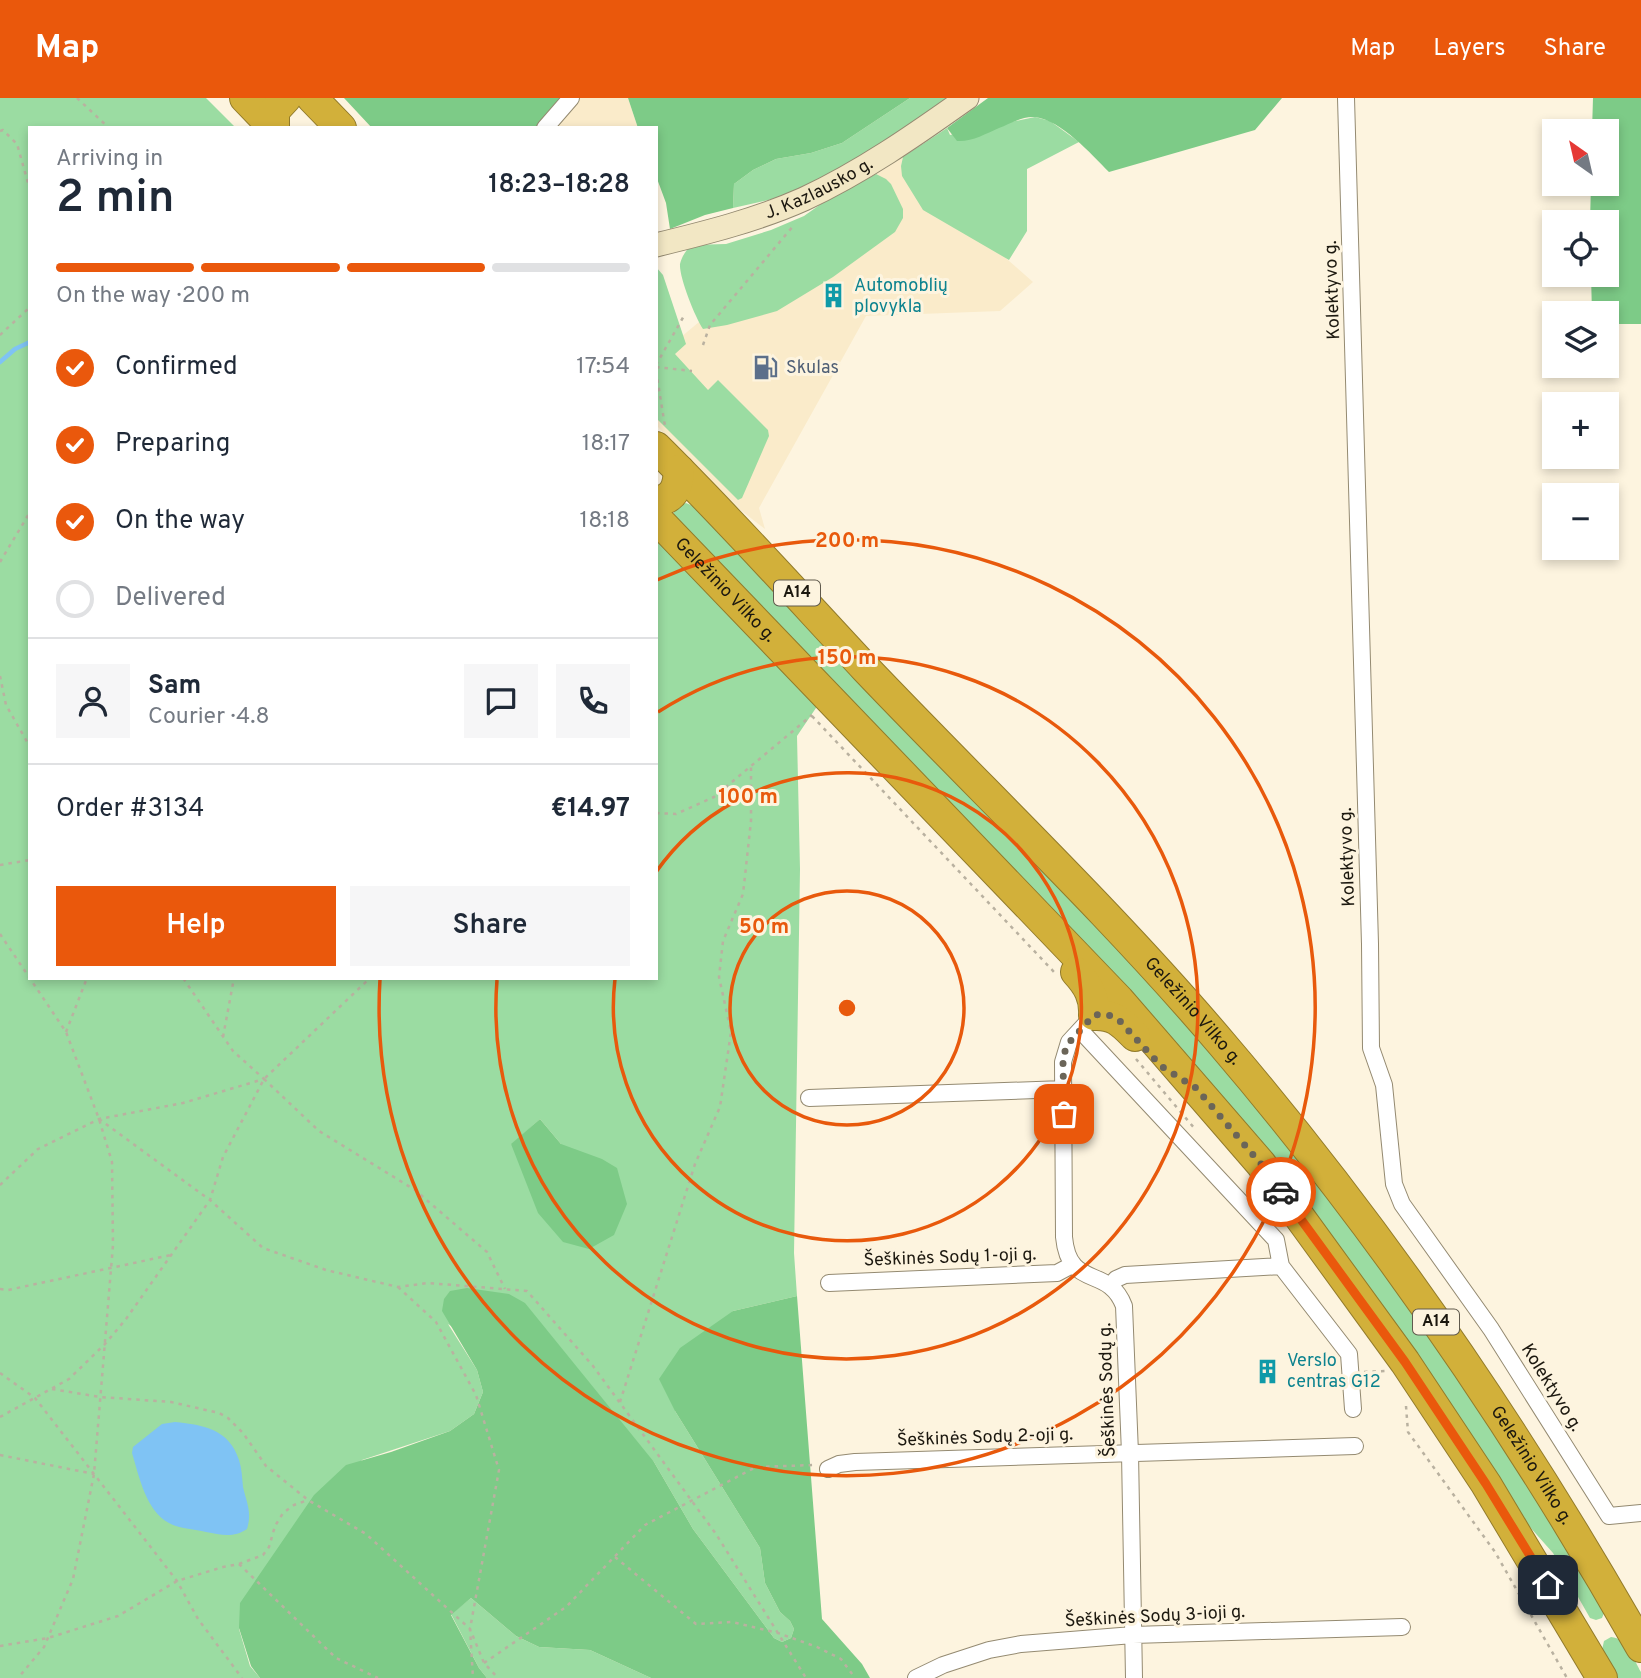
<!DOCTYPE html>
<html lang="en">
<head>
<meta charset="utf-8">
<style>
  body { margin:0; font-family:Overpass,sans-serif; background:#f6f6f7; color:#1f2937; height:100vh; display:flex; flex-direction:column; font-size:26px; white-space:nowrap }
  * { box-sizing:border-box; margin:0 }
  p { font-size:23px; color:#747a83 }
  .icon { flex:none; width:38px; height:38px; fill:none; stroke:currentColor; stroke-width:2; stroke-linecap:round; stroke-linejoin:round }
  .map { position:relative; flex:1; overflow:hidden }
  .drawer { position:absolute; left:28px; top:28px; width:630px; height:854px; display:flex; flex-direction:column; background:#fff; border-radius:0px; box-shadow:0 4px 10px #0003 }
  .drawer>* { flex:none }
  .needle { width:46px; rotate:326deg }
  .buttons { position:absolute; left:1542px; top:21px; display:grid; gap:14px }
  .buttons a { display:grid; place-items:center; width:77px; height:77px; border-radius:0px; background:#fff; box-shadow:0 4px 10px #0003; font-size:35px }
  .pin { position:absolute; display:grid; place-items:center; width:60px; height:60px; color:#fff; margin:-30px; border-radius:14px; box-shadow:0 4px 10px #0006 }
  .courier { position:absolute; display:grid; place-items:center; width:70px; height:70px; margin:-35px; border:5px solid #ea580c; border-radius:50%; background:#fff; color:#222; box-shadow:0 2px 9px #0007 }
  .overview em { font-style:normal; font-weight:600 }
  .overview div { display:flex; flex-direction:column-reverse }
  .overview { display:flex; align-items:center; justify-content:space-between; height:119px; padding:0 28px }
  h1 { font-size:46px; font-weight:600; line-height:52px }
  .bar { display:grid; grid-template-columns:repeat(4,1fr); gap:10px 7px; align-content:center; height:84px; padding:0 28px }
  .bar i { height:9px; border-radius:5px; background:#e0e1e3 }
  .bar .on { background:#ea580c }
  .bar p { grid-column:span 4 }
  .line { display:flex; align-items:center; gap:18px; padding:0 28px; border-top:2px solid #e0e1e3 }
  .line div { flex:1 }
  .round { display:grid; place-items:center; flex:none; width:74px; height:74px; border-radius:0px; background:#f6f6f7 }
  ol { padding:0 28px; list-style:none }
  li { display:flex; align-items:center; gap:21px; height:77px }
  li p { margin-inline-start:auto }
  li .icon { padding:7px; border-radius:50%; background:#ea580c; color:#fff; stroke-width:4 }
  li:last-child { color:#747a83 }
  li i { width:38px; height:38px; border:4px solid #e0e1e3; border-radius:50% }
  .cta { display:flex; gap:14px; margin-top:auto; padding:14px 28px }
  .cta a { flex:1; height:80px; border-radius:0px; background:#ea580c; color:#fff; font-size:28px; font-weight:600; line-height:80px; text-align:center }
  .cta a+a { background:#f6f6f7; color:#1f2937 }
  header { display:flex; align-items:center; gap:42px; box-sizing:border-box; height:98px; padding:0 35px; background:#ea580c; color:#fff }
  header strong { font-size:33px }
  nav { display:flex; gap:38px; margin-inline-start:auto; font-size:24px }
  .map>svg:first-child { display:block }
</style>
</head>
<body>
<header>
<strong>Map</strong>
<nav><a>Map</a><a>Layers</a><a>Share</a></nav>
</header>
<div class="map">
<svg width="1641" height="1580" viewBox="0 0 1641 1580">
  <rect width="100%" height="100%" fill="#fdf4df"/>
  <!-- built -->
  <path fill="#faebca" d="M566 0H628L638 30H539Z
    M903 59 901 68 1033 184 1000 213 866 218 759 410 765 431 730 404 658 329 656 260 873 78Z"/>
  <!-- green -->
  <path fill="#9bdca2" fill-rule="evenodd" d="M0 0H206L236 30H30V880H656V442L818 607 797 638 800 771 794 1155 797 1198 733 1213 675 1313 760 1450 765 1485 780 1514 790 1523 794 1531 791 1540 782 1544 774 1540 693 1431 654 1364 448 1226 477 1272 483 1294 474 1316 450 1333 362 1362 239 1531 250 1568 260 1580H0ZM540 1021 561 1046 511 1047Z
    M910 0H951C907 32 861 63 812 87 787 99 760 104 733 110L734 86 753 72 776 61 811 55 842 45Z
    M1035 19 1050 23 1079 44 1027 71V133L1009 162 923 112 902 78 901 68 903 59 947 30 950 37Z
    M876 76 886 81 891 86 903 111V120L895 134 833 179 777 213 727 227 703 231C695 219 679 179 680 166 682 158 686 152 692 147L726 146 771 132 804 118 821 106Z
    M656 169 663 177 686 246 675 256 708 292 718 282 768 332 769 338 742 400 738 402 656 320Z
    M686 405 693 408 1149 877 1401 1188 1552 1419 1604 1515 1602 1520 1596 1522 1590 1520 1553 1455 1521 1419 1394 1226 673 421 674 414 679 407Z
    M471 1500 516 1538 539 1549 590 1552 651 1580H487L479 1570 451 1516Z
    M1611 1539C1627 1540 1634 1562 1641 1574V1580H1615L1602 1552 1604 1543Z"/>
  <!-- forest -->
  <path fill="#7dcb87" d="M344 0H566L539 30H372Z
    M628 0H910L842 45 811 55 776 61 753 72 734 86 733 110 705 117 670 131 666 105 656 78V30H638Z
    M988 0H1282L1255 32 1109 74C1091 56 1061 22 1035 19 1022 18 1010 26 999 30 985 36 972 44 957 43L947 30Z
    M1593 0H1641V226H1607L1606 215H1592L1591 177H1606V124H1590L1591 86H1606V33H1592Z
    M540 1021 561 1046 602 1061 617 1070 627 1106 614 1137 589 1151 563 1144 538 1115 511 1046Z
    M467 1190 509 1196 525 1205 654 1364 693 1431 774 1540 782 1544 791 1540 794 1531 790 1523 780 1514 765 1485 760 1450 675 1313 659 1281 680 1250 733 1213 797 1198 822 1521 862 1566 870 1580H651L590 1552 539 1549 516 1538 471 1500 451 1517 479 1570 487 1580H260L251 1568 239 1530 240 1505 314 1397 346 1367 391 1354 450 1333 474 1316 483 1294 477 1272 442 1213 444 1201 450 1193Z"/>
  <!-- water -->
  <path fill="#7fc3f4" d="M175 1324C204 1327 229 1331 239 1362 242 1371 242 1380 243 1389 247 1406 252 1414 247 1431 234 1440 221 1437 206 1434 194 1431 180 1431 169 1425 146 1413 139 1378 132 1355L133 1349 162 1326Z"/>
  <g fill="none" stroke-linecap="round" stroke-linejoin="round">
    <!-- stream -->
    <path stroke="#7fc3f4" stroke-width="4.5" d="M0 264 15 251 30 244"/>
    <defs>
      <path id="street" d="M1346 0 1370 846 1371 950 1384 987 1394 1086 1402 1106 1491 1231 1609 1418 1641 1415
        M545 30 571 0
        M1094 917 1069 944 1063 964 1064 1139C1069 1193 1108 1166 1124 1208L1130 1355 1134 1580
        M1080 932 1276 1142 1281 1168 1349 1256 1353 1311
        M809 1000 1064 991
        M829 1185 1057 1175 1072 1167
        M1111 1187 1116 1181 1125 1177 1281 1168
        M828 1371 839 1366 855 1364 1355 1348
        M916 1580 943 1567 989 1552 1021 1546 1133 1537 1402 1529"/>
      <g id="secondary">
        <path id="s1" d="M656 147C705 135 757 122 804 101 862 74 915 37 967 0"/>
      </g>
      <g id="highway">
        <path d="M245 0 274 30"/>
        <path d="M312 0 341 30"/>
        <path d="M274 30V13L286 0"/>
        <path id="s2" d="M656 349C729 421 797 497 866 571 985 696 1110 814 1222 946 1381 1132 1520 1336 1641 1549"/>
        <path d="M656 404C675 400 678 389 679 372"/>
        <path id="s3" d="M656 420 1119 902 1261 1066 1405 1264 1486 1386 1602 1580"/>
        <path d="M1076 874C1088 887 1095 899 1094 917 1114 916 1122 925 1135 938"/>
      </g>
    </defs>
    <!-- street casing -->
    <use href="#street" stroke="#948a71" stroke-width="18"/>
    <!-- secondary casing -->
    <use href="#secondary" stroke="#948a71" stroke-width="25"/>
    <!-- highway casing -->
    <use href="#highway" stroke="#927b2b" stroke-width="32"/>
    <!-- path -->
    <path stroke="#b9b1a0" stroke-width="2.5" stroke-dasharray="3.5 5" stroke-linecap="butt" d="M77 0 109 30
      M0 33 3 32 17 46 30 92
      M0 237 30 209
      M703 247 710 227 794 127
      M656 267 685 216
      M656 269 692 273
      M656 273 665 328
      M0 464 30 414
      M0 578 6 607 30 649
      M812 618 1055 875
      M656 715 676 716 714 699 812 617
      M0 767 30 762
      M0 836 66 934 99 1021 112 1064 113 1147 94 1376 73 1481 44 1549 18 1580
      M66 934 87 880
      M223 939 234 880
      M1136 961 1195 1031
      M264 981 319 1033 415 1092 487 1154 505 1191
      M99 1021 210 1102 263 1150 326 1172 398 1189 428 1185 527 1193 593 1268 716 1436 806 1580
      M0 1087 38 1051 99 1021 183 1005 264 981 233 953 183 880
      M398 1189 436 1224 476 1297 499 1372 470 1531 473 1580
      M0 1191 8 1192 171 1157
      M1364 1274 1386 1273
      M0 1275 35 1300 177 1483 198 1521 242 1580
      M52 1291 100 1299 171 1304 219 1315 228 1320 243 1335 266 1368 308 1402 366 1436 470 1531 484 1565 498 1580
      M620 1304 695 1066 720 1009 731 934 719 879 723 843 743 796 751 723V667
      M1406 1308 1408 1334 1495 1454 1567 1580
      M0 1319 69 1281 105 1246 126 1221 210 1102 223 1059 264 981 370 880
      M0 1357 94 1376
      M615 1459 696 1526 732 1524 778 1535 817 1549 841 1561 855 1580
      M239 1466 336 1560 378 1580
      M0 1548 48 1540 118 1518 177 1483 223 1469 239 1466 263 1457 269 1449 275 1428 283 1415 294 1407 308 1402
      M484 1565 566 1509 645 1427 756 1369 813 1367"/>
    <!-- street -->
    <use href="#street" stroke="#fff" stroke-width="16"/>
    <!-- secondary -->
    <use href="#secondary" stroke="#f2e7c4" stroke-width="23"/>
    <!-- highway -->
    <use href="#highway" stroke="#d2b03a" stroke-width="30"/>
  </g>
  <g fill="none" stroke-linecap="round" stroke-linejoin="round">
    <!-- done -->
    <path stroke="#6b6558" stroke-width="7" stroke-dasharray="0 12.6" d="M1064 1016 1063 964 1066 948 1094 917 1106 916 1118 921 1161 968 1196 990 1261 1066 1281 1094"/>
    <!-- route -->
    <path stroke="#ea580c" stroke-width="9" d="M1281 1094 1405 1264 1486 1386 1548 1487"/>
  </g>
  <!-- distance rings -->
  <g fill="none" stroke="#e8590c" stroke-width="3.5">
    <circle cx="847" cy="910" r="117"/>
    <path d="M656 774A234 234 0 1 1 615 881"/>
    <path d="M658 614A351 351 0 1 1 497 882"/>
    <path d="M657 482A468 468 0 1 1 380 881"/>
  </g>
  <!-- icons -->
  <defs>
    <symbol id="building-bare" viewBox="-9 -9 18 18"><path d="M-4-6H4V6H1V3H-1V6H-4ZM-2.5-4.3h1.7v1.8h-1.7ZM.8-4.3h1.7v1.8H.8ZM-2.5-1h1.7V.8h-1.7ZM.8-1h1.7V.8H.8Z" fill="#0f9aa8" stroke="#fdf4df" stroke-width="2.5" paint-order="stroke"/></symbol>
    <symbol id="fuel-bare" viewBox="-9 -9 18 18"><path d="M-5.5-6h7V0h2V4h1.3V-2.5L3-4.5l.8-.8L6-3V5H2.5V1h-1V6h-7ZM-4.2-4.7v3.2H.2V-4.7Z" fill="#5c6f8a" stroke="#fdf4df" stroke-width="2.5" paint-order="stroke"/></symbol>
  </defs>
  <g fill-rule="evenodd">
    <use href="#building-bare" x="816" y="180" width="35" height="35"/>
    <use href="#fuel-bare" x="748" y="252" width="35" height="35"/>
    <use href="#building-bare" x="1250" y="1256" width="35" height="35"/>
  </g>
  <g text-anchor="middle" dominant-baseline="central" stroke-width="6" stroke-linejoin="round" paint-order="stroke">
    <!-- shield labels -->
    <g fill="#fdf4df" stroke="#605a4d" stroke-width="2">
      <rect x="774" y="482.5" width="46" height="25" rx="5"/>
      <rect x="1413" y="1211.5" width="46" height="25" rx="5"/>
    </g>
    <g font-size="16" font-weight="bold" fill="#1c180f">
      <text x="797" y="495">A14</text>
      <text x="1436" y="1224">A14</text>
    </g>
    <!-- street labels -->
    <g font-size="18" fill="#1c180f" stroke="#fdf4df">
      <text stroke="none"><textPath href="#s1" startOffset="173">J. Kazlausko g.</textPath></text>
      <text transform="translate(1333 192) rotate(-92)">Kolektyvo g.</text>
      <text stroke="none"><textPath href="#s3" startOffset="100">Geležinio Vilko g.</textPath></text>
      <text transform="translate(1348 759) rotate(-92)">Kolektyvo g.</text>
      <text stroke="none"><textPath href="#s2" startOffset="779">Geležinio Vilko g.</textPath></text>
      <text transform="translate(950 1160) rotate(-2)">Šeškinės Sodų 1-oji g.</text>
      <text transform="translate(1551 1290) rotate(58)">Kolektyvo g.</text>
      <text transform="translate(1108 1292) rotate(-92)">Šeškinės Sodų g.</text>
      <text transform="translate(985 1340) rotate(-2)">Šeškinės Sodų 2-oji g.</text>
      <text stroke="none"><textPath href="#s2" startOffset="1346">Geležinio Vilko g.</textPath></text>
      <text transform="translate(1155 1519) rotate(-3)">Šeškinės Sodų 3-ioji g.</text>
    </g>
    <!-- culture labels -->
    <g font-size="18" fill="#0d838f" stroke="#fdf4df" text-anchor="start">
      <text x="854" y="188">Automoblių<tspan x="854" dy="21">plovykla</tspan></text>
      <text x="1287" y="1263">Verslo<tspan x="1287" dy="21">centras G12</tspan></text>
    </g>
    <!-- service labels -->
    <g font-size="18" fill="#4e5e75" stroke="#fdf4df" text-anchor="start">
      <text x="786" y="270">Skulas</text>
    </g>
  </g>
  <circle cx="847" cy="910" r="10" fill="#e8590c" stroke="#fdf4df" stroke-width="3.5"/>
  <g font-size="21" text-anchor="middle" font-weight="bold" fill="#e8590c" stroke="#fdf4df" stroke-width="6" stroke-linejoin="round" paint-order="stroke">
    <text x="847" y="449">200 m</text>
    <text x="847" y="566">150 m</text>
    <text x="748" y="705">100 m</text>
    <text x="764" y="835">50 m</text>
  </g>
</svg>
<div class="buttons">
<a><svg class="needle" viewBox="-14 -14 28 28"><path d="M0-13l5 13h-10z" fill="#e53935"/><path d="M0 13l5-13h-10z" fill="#747a83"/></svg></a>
<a><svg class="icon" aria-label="locate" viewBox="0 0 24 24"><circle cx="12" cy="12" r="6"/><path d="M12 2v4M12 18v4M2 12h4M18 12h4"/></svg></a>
<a><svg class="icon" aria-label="layers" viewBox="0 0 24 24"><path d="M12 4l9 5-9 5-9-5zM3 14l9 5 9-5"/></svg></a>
<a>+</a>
<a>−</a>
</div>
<div class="pin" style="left:1064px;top:1016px;background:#ea580c"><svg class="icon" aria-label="bag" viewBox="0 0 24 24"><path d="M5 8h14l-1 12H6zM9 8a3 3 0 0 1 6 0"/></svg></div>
<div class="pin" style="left:1548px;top:1487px;background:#1f2937"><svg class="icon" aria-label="home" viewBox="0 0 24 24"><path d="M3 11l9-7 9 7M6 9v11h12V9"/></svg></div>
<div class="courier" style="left:1281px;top:1094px"><svg class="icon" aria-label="car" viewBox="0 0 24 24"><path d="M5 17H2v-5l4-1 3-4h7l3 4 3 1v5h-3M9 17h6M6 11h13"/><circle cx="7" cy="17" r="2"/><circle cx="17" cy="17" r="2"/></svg></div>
<section class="drawer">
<div class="overview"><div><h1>2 min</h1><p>Arriving in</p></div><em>18:23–18:28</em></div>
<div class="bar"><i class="on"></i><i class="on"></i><i class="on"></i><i></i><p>On the way · 200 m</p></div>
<ol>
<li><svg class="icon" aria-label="check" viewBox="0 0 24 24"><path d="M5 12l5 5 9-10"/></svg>Confirmed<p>17:54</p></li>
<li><svg class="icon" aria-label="check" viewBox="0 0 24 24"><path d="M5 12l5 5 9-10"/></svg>Preparing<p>18:17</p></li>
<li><svg class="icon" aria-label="check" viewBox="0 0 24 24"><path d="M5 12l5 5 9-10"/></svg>On the way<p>18:18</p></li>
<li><i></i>Delivered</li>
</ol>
<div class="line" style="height:126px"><a class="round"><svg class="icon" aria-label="person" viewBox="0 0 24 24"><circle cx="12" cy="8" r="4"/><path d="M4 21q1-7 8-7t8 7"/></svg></a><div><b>Sam</b><p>Courier · 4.8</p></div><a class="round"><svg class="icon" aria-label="chat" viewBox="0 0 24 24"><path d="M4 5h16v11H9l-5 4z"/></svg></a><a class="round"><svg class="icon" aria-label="phone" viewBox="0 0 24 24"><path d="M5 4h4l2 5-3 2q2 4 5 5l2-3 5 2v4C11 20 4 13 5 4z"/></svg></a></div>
<div class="line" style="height:91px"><div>Order #3134</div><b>€14.97</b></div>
<div class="cta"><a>Help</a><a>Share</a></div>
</section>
</div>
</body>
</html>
